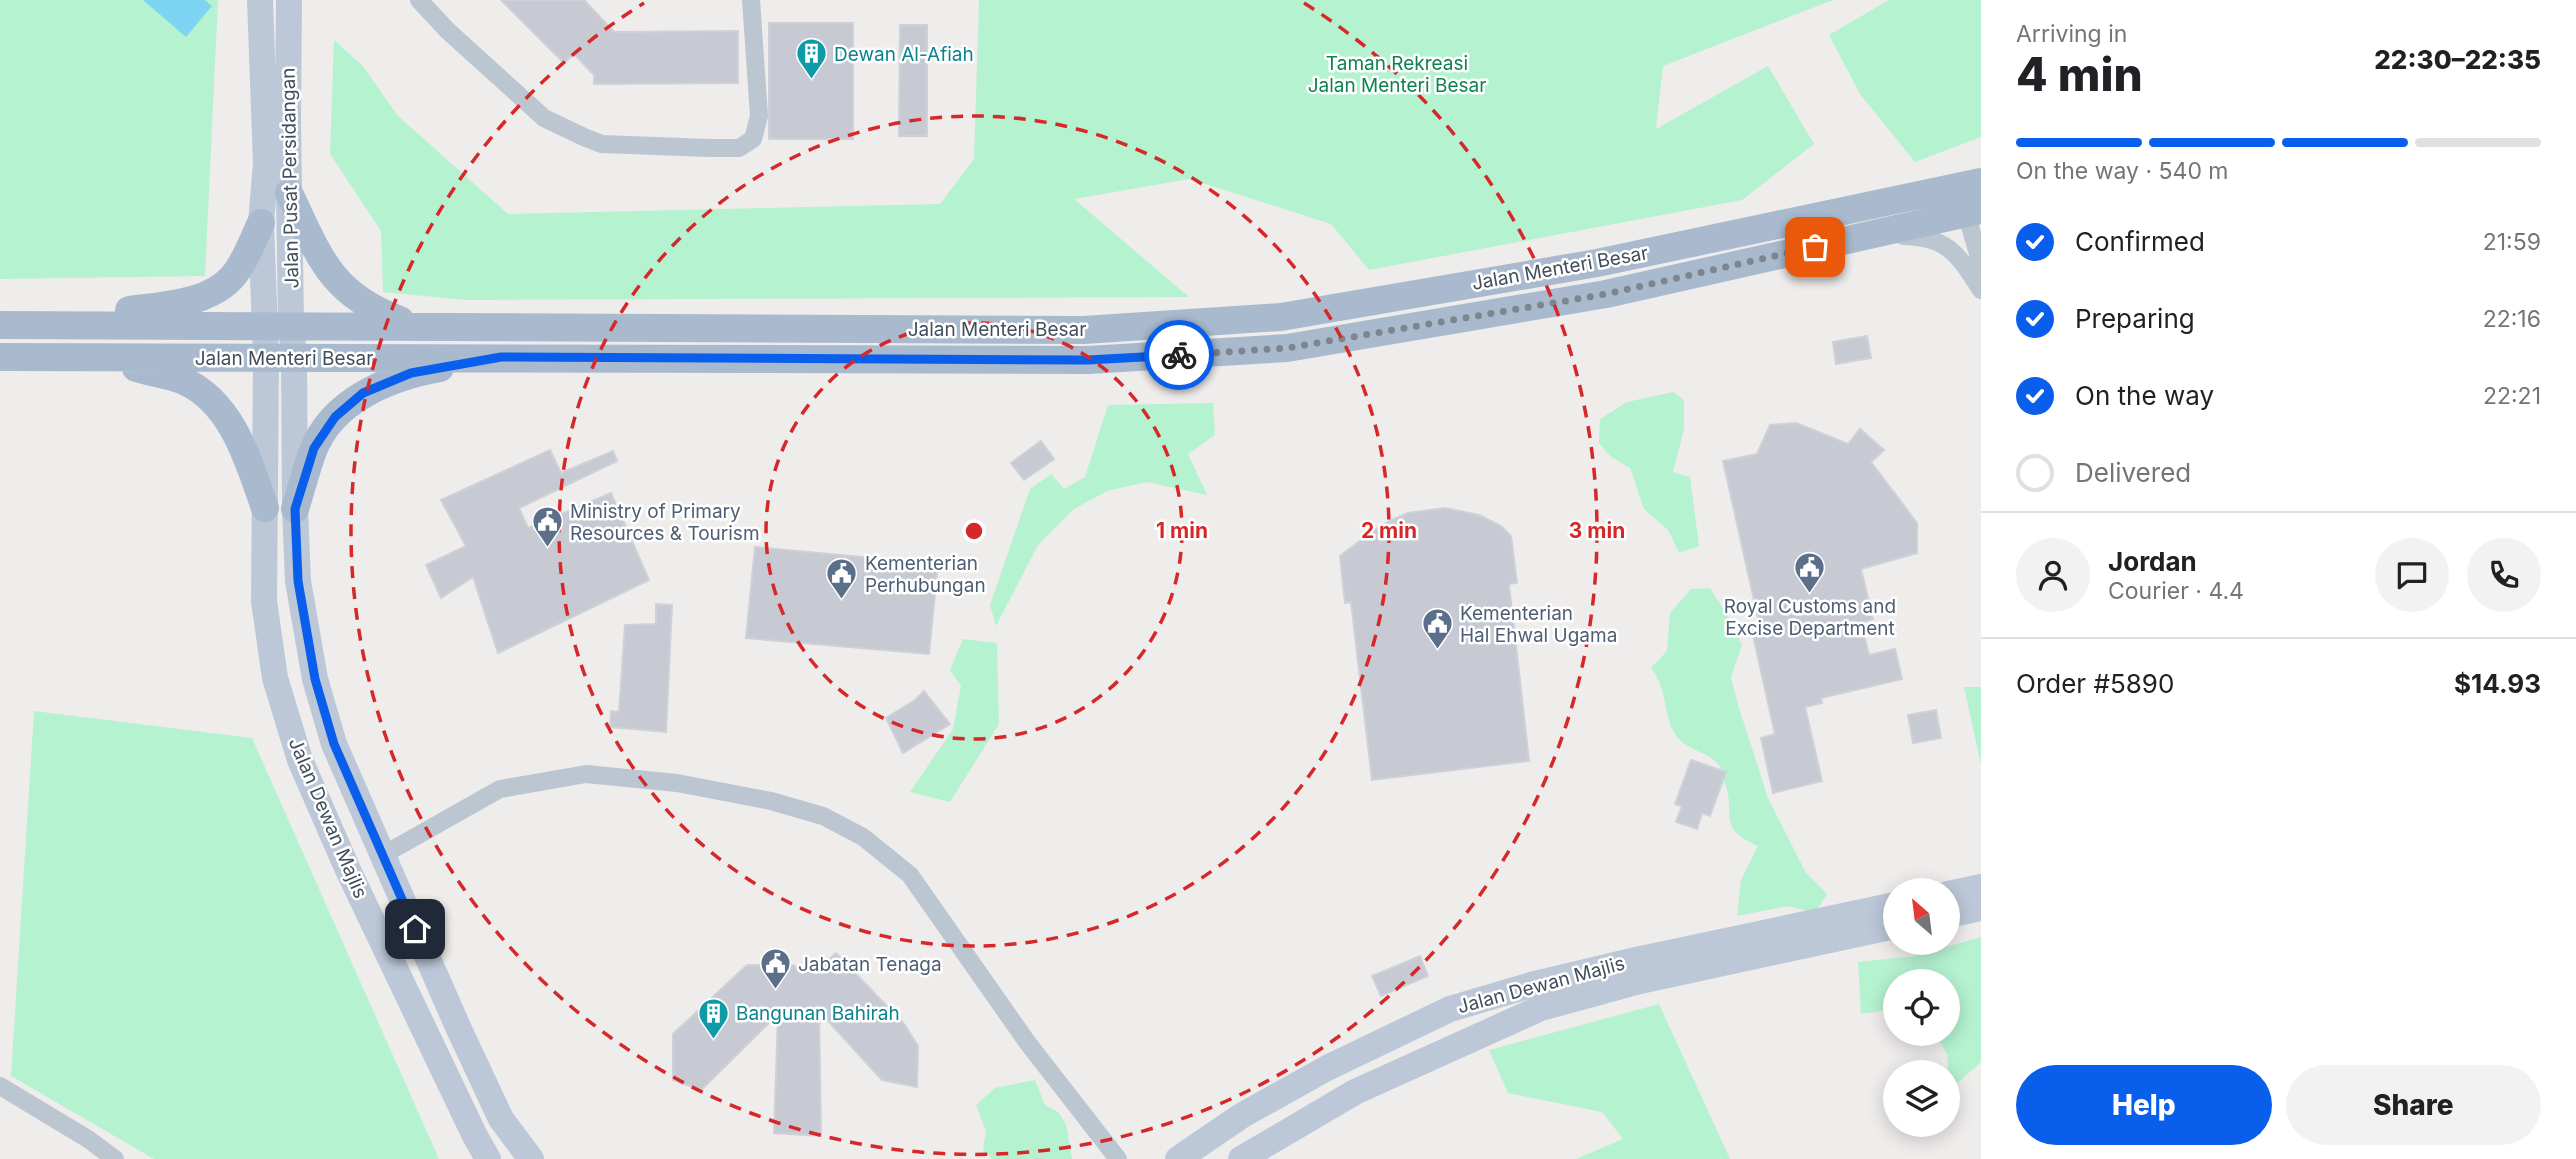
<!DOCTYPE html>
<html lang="en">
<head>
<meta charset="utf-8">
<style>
  body { margin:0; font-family:Inter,sans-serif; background:#f2f2f2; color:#202124; height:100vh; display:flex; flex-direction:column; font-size:26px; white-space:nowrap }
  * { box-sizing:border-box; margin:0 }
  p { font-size:23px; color:#757577 }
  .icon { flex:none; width:38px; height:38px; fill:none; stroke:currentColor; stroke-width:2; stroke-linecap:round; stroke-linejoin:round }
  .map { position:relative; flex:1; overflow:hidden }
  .side { display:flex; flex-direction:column; background:#fff; width:595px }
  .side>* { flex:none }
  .needle { width:46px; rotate:332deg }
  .controls { position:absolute; left:1883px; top:878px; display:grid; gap:14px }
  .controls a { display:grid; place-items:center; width:77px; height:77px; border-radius:50%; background:#fff; box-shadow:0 4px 18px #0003; font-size:35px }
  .pin { position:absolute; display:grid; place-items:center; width:60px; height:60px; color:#fff; margin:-30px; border-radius:14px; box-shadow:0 4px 10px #0006 }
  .courier { position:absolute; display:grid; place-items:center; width:70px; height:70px; margin:-35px; border:5px solid #095fec; border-radius:50%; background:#fff; color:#222; box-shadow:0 2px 9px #0007 }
  .headline em { font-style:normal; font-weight:800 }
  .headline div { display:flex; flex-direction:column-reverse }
  .headline { display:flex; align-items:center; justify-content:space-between; height:119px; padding:0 35px }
  h1 { font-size:46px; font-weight:800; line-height:52px }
  .bar { display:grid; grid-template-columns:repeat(4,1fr); gap:10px 7px; align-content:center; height:84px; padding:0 35px }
  .bar i { height:9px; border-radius:5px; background:#e0e0e0 }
  .bar .selected { background:#095fec }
  .bar p { grid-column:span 4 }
  .line { display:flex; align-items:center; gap:18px; padding:0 35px; border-top:2px solid #e0e0e0 }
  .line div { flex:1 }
  .round { display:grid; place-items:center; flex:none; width:74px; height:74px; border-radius:37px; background:#f2f2f2 }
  ol { padding:0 35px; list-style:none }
  li { display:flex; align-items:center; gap:21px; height:77px }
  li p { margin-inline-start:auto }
  li .icon { padding:7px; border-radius:50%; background:#095fec; color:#fff; stroke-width:4 }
  li:last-child { color:#757577 }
  li i { width:38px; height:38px; border:4px solid #e0e0e0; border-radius:50% }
  .primary-button { display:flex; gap:14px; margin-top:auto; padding:14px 35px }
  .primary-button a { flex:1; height:80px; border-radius:42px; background:#095fec; color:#fff; font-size:28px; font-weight:800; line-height:80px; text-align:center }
  .primary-button a+a { background:#f2f2f2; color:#202124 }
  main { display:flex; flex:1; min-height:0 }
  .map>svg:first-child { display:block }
</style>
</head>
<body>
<main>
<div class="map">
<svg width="1981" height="1159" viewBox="0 0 1981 1159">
  <rect width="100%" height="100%" fill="#efecec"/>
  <!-- green -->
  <path fill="#b5f2d0" d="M0 0H218L205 276 0 279Z
    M979 0H1833L1663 66 1656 129 1768 66 1814 144 1742 200 1369 270 1331 224 1190 179 1074 199 1189 297 465 300 383 292 381 231 330 154 334 40 363 66 397 115 508 214 940 204 974 159Z
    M1889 0H1981V137L1915 162 1860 94 1829 35Z
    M1673 392 1684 400V429L1673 472 1690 477 1699 546 1679 553 1668 530 1644 509 1630 468 1610 456 1599 443 1600 419 1627 402Z
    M1213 403 1215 435 1188 454 1207 495 1147 482 1107 491 1074 509 1038 545 996 626 990 605 1030 489 1051 474 1064 489 1085 477 1108 405Z
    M1710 588 1729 618 1742 645 1731 677 1739 708 1768 798 1806 873 1827 894 1815 913 1788 906 1737 916 1741 880 1758 846C1714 826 1738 816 1724 781 1723 776 1721 769 1719 765 1708 751 1684 750 1675 734 1663 714 1668 690 1651 668L1667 651 1670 613 1691 589Z
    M963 639 997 643 999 724 950 802 910 792 953 729 961 686 950 670Z
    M1964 687H1981V765Z
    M34 711 252 738 439 1159H154L11 1076Z
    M1981 937V1062L1950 1090 1947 1054 1936 1034H1948V982H1895V1009L1861 1014 1858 962 1915 956Z
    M1659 1004 1730 1159H1576L1623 1139 1602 1112 1508 1093 1489 1050Z
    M1035 1080 1045 1105 1058 1112 1066 1124 1072 1159H992L983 1150 986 1131 976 1105 995 1088Z"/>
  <!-- water -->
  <path fill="#7ed4f3" d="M143 0H205L212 6 186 37Z"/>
  <!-- building -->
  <path fill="#c7cad3" stroke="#cfd1d9" stroke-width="2" d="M501 0H584L614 32 738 31V83L594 84V75L574 54 564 63Z
    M769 23H853V139H769Z
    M900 25H927V136H899Z
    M1867 336 1871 358 1836 364 1833 342Z
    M1796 423 1848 444 1860 429 1884 450 1871 462 1917 523V553L1861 569 1873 619 1861 623 1869 655 1895 649 1902 679 1821 698 1822 703 1805 707 1822 781 1773 793 1761 738 1775 734 1752 631 1760 627 1723 461 1757 454 1770 425Z
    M1041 441 1054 459 1024 480 1011 463Z
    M550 450 561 473 613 451 617 461 519 508 528 528 611 493 649 580 498 653 473 577 441 598 426 565 466 546 441 500Z
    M1445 508 1479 515 1501 526 1511 536 1517 583 1509 584 1529 761 1372 780 1351 602 1345 603 1340 556 1377 528 1392 520 1408 513Z
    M755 547 938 564 929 654 746 638Z
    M656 604 672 605 666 732 610 727 611 711 619 712 625 625 656 624Z
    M924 691 950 724 903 753 886 718 915 700Z
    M1936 710 1941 738 1913 743 1908 715Z
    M1691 760 1726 772 1710 816 1702 813 1697 829 1676 822 1682 806 1675 804Z
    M836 953 905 1025 918 1046 917 1087 882 1080 819 1011 821 1136 774 1133 778 1014 701 1090 673 1080V1034L747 965 822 966Z
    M1420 956 1428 976 1381 996 1372 976Z"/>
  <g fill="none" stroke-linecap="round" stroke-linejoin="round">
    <!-- street -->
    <path stroke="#bbc6d0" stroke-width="18" d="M419 0 448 31 544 118 586 138 602 144 709 148H739L753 139 759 116 751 0
      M1962 208 1966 213 1981 264
      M1903 236C1949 237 1958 255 1981 290
      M383 855 500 789 586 774 677 783 771 801 823 816 863 837 910 875 1027 1042 1118 1159
      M0 1086 88 1139 115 1159"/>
    <!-- secondary -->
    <path stroke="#bcc8d8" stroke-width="26" d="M260 0 266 163 261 223 266 359 264 601 275 678 300 760 348 870 474 1134 488 1159
      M289 0 288 120 291 325 294 357 295 509 298 581 315 679 334 744 458 1027 501 1119 531 1159
      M1948 894 1981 887
      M1948 915 1981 908
      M1178 1159 1241 1116 1327 1068 1450 1009 1531 985 1636 960 1895 905
      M1241 1159 1355 1092 1541 1008 1640 981 1895 926"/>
    <!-- primary -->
    <path stroke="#a9bace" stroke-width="28" d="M289 193C319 256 330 294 400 320
      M129 310C166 305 217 304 239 268 248 254 254 238 261 223
      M0 325 1084 330 1281 317 1597 263 1981 182
      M0 357 1088 360 1287 348 1606 294 1981 210
      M136 368C152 373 170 375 184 381 233 403 249 463 265 508
      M295 509C301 490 306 470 313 451 332 400 390 377 440 368"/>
  </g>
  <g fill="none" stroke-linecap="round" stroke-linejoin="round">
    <!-- done -->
    <path stroke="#7f858e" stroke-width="7" stroke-dasharray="0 12.6" d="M1179 355 1287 348 1500 312 1606 294 1815 247"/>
    <!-- route -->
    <path stroke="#095fec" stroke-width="9" d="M415 929 334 744 315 679 298 581 295 509 314 448 335 417 363 393 411 373 501 357 1088 360 1179 355"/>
  </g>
  <!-- distance rings -->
  <g fill="none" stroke="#d62828" stroke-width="3.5" stroke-dasharray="12 9">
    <circle cx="974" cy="531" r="208"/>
    <circle cx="974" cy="531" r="415"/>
    <path d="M1304 3A623 623 0 1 1 644 3"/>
  </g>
  <!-- icons -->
  <defs>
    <symbol id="building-pin" viewBox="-11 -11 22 30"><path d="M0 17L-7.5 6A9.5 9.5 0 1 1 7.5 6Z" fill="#0f9aa8" stroke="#fff"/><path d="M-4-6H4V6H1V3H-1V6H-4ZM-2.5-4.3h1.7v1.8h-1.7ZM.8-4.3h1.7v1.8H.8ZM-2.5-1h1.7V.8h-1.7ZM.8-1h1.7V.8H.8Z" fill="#fff"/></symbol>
    <symbol id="civic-pin" viewBox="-11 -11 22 30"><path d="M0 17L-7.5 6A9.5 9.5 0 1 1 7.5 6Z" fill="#5c6f8a" stroke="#fff"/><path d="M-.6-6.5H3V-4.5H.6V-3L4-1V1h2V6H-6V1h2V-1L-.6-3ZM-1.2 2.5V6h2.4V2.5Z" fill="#fff"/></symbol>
  </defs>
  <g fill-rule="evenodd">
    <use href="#building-pin" x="794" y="36" width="35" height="47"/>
    <use href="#civic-pin" x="530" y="504" width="35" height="47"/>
    <use href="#civic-pin" x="1792" y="550" width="35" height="47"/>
    <use href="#civic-pin" x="824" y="556" width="35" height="47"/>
    <use href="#civic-pin" x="1420" y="606" width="35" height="47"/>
    <use href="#civic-pin" x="758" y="946" width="35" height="47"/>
    <use href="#building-pin" x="696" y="996" width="35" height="47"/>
  </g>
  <g text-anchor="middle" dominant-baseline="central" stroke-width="5" stroke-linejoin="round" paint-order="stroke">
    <!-- culture labels -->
    <g font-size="19" fill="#0d838f" stroke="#fff" text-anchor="start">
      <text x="834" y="54">Dewan Al-Afiah</text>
      <text x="736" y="1013">Bangunan Bahirah</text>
    </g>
    <!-- park labels -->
    <g font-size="19" fill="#0e824f" stroke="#fff">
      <text x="1397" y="63">Taman Rekreasi<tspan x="1397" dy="22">Jalan Menteri Besar</tspan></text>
    </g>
    <!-- street labels -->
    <g font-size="19" fill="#434e5b" stroke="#fff">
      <text transform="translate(290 178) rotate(-91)">Jalan Pusat Persidangan</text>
      <text transform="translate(1560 268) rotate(-10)">Jalan Menteri Besar</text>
      <text x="997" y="329">Jalan Menteri Besar</text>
      <text x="284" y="358">Jalan Menteri Besar</text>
      <text transform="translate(328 818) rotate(67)">Jalan Dewan Majlis</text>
      <text transform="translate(1541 985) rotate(-15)">Jalan Dewan Majlis</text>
    </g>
    <!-- service labels -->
    <g font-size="19" fill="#4e5e75" stroke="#fff" text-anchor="start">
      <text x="570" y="511">Ministry of Primary<tspan x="570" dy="22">Resources &amp; Tourism</tspan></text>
      <text x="865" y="563">Kementerian<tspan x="865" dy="22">Perhubungan</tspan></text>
      <text x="1810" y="606" text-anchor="middle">Royal Customs and<tspan x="1810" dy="22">Excise Department</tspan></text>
      <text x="1460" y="613">Kementerian<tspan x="1460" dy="22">Hal Ehwal Ugama</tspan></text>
      <text x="798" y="964">Jabatan Tenaga</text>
    </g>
  </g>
  <circle cx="974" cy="531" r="10" fill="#d62828" stroke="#fff" stroke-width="3.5"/>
  <g font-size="21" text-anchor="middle" font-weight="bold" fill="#d62828" stroke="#fff" stroke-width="5" stroke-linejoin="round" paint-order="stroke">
    <text x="1182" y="538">1 min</text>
    <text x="1389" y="538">2 min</text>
    <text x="1597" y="538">3 min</text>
  </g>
</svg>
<div class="controls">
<a><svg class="needle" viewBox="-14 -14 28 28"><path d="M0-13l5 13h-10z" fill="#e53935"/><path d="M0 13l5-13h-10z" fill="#757577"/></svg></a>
<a><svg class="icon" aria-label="locate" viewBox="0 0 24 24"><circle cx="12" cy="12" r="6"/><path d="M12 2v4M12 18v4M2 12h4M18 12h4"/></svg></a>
<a><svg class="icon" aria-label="layers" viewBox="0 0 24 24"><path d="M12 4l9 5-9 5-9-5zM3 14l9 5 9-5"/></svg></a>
</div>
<div class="pin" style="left:1815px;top:247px;background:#ea580c"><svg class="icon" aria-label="bag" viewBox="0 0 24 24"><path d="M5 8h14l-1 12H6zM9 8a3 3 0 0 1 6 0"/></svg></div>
<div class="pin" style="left:415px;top:929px;background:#1f2937"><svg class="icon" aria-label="home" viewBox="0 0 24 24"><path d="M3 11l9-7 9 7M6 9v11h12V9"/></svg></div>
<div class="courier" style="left:1179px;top:355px"><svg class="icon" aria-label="bike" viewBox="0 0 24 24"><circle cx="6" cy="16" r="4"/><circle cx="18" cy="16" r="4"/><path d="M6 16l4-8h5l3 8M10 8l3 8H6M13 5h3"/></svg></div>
</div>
<section class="side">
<div class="headline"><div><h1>4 min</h1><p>Arriving in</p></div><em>22:30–22:35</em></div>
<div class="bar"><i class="selected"></i><i class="selected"></i><i class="selected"></i><i></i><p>On the way · 540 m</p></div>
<ol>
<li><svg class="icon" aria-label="check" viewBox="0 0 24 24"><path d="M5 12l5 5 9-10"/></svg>Confirmed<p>21:59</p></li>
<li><svg class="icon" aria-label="check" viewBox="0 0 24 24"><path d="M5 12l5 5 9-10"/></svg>Preparing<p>22:16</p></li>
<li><svg class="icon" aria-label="check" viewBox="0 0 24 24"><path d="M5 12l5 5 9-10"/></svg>On the way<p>22:21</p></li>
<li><i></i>Delivered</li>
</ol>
<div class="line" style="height:126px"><a class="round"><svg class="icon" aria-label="person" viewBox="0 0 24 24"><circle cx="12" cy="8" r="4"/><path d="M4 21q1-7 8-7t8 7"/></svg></a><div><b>Jordan</b><p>Courier · 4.4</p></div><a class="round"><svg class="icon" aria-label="chat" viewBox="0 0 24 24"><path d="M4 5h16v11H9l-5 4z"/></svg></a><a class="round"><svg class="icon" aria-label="phone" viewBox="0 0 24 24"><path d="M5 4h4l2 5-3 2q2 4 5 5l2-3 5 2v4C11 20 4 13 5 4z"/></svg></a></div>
<div class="line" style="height:91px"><div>Order #5890</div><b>$14.93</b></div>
<div class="primary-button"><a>Help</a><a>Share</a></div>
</section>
</main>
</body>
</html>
